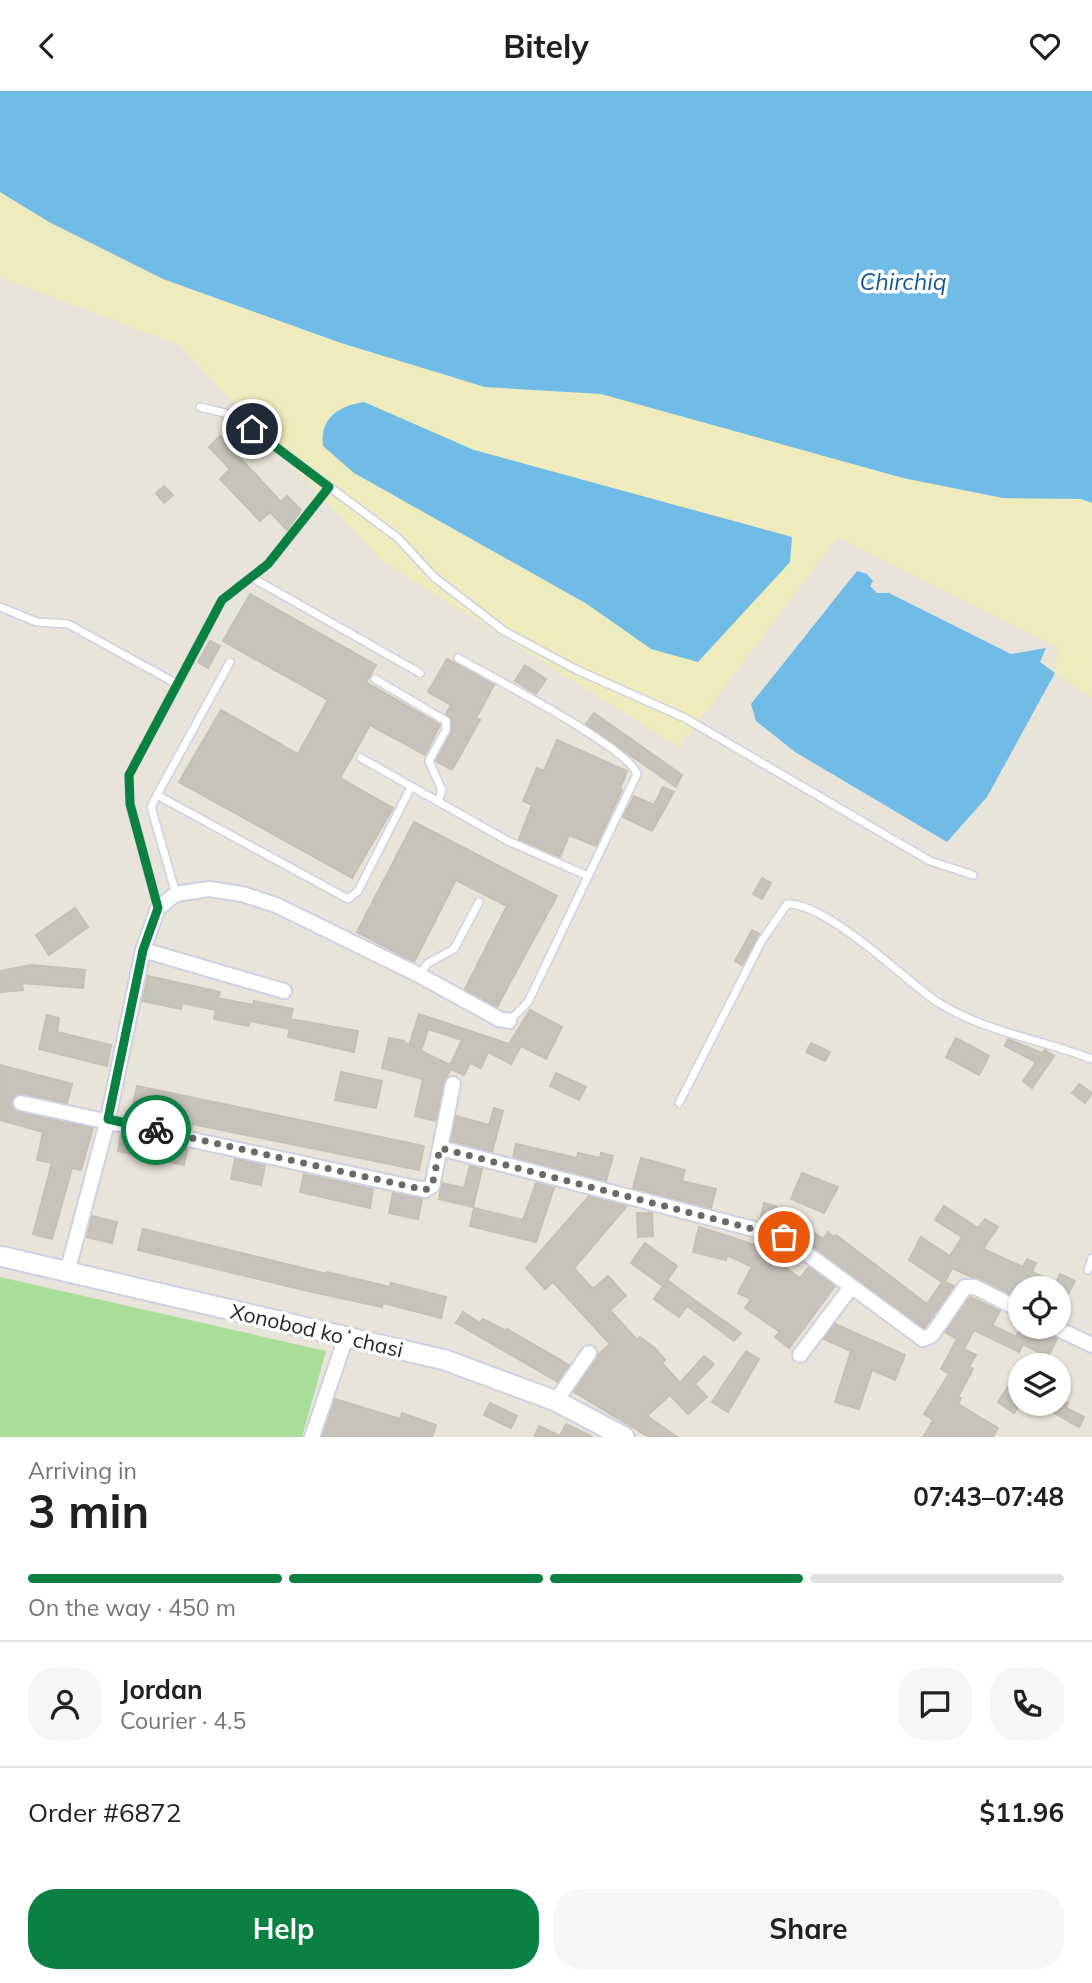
<!DOCTYPE html>
<html lang="en">
<head>
<meta charset="utf-8">
<style>
  body { margin:0; font-family:Mulish,sans-serif; background:#f6f6f6; color:#202124; height:100vh; display:flex; flex-direction:column; font-size:26px; white-space:nowrap }
  * { box-sizing:border-box; margin:0 }
  p { font-size:23px; color:#757577 }
  .icon { flex:none; width:38px; height:38px; fill:none; stroke:currentColor; stroke-width:2; stroke-linecap:round; stroke-linejoin:round }
  .map { position:relative; height:1346px; overflow:hidden }
  .side { display:flex; flex-direction:column; background:#fff; flex:1 }
  .side>* { flex:none }
  .tools { position:absolute; left:1008px; top:1185px; display:grid; gap:14px }
  .tools a { display:grid; place-items:center; width:63px; height:63px; border-radius:50%; background:#fff; box-shadow:0 2px 5px #0004; font-size:35px }
  .pin { position:absolute; display:grid; place-items:center; width:60px; height:60px; color:#fff; margin:-30px; border:4px solid #fff; border-radius:50%; box-shadow:0 2px 7px #0007 }
  .courier { position:absolute; display:grid; place-items:center; width:70px; height:70px; margin:-35px; border:5px solid #0b8043; border-radius:50%; background:#fff; color:#222; box-shadow:0 2px 9px #0007 }
  .summary em { font-style:normal; font-weight:700 }
  .summary div { display:flex; flex-direction:column-reverse }
  .summary { display:flex; align-items:center; justify-content:space-between; height:119px; padding:0 28px }
  h1 { font-size:46px; font-weight:700; line-height:52px }
  .bar { display:grid; grid-template-columns:repeat(4,1fr); gap:10px 7px; align-content:center; height:84px; padding:0 28px }
  .bar i { height:9px; border-radius:5px; background:#e0e0e0 }
  .bar .active { background:#0b8043 }
  .bar p { grid-column:span 4 }
  .line { display:flex; align-items:center; gap:18px; padding:0 28px; border-top:2px solid #e0e0e0 }
  .line div { flex:1 }
  .round { display:grid; place-items:center; flex:none; width:74px; height:74px; border-radius:28px; background:#f6f6f6 }
  .button { display:flex; gap:14px; margin-top:auto; padding:14px 28px }
  .button a { flex:1; height:80px; border-radius:28px; background:#0b8043; color:#fff; font-size:28px; font-weight:700; line-height:80px; text-align:center }
  .button a+a { background:#f6f6f6; color:#202124 }
  header { display:flex; justify-content:space-between; align-items:center; height:91px; padding:0 28px; background:#fff; font-size:32px; font-weight:700 }
  .map>svg:first-child { display:block }
</style>
</head>
<body>
<header><svg class="icon" aria-label="back" viewBox="0 0 24 24"><path d="M15 5l-7 7 7 7"/></svg>Bitely<svg class="icon" aria-label="heart" viewBox="0 0 24 24"><path d="M12 20l-8-8c-3-5 5-10 8-4 3-6 11-1 8 4z"/></svg></header>
<div class="map">
<svg width="1092" height="1346" viewBox="0 0 1092 1346">
  <rect width="100%" height="100%" fill="#e9e4d9"/>
  <!-- green -->
  <path fill="#a9de98" d="M0 1186 326 1260 302 1346H0Z"/>
  <!-- sand -->
  <path fill="#eeebbd" d="M0 0H1092V607L1055 582 1058 556 838 446 679 656 384 471 179 254 0 186Z"/>
  <!-- water -->
  <path fill="#70bce7" d="M0 0H1092V412L1081 408 1003 407 903 387 601 303 485 296 341 252 163 188 49 131 0 101Z
    M364 311 474 359 792 446 790 471 698 571 651 558 587 513 354 382 323 355C320 327 338 315 364 311Z
    M857 480 867 483 873 490 870 495 877 502H889L1011 563 1046 557 1040 571 1055 582 987 706 947 751 795 661 756 630 751 613Z"/>
  <!-- building -->
  <path fill="#c7c3bc" stroke="#c4c0b3" stroke-width="2" fill-rule="evenodd" d="M220 345 281 411 287 405 301 419 287 439 270 421 260 430 220 388 230 378 209 356Z
    M164 395 173 404 164 412 156 402Z
    M250 503 376 574 366 591 440 634 425 664 370 634 340 687 393 717 352 787 179 691 221 619 298 663 328 609 223 550Z
    M210 550 220 555 208 577 198 571Z
    M447 568 494 594 476 627 480 629 452 679 436 670 452 640V628L446 623 451 614 428 601Z
    M525 574 546 588 536 603 515 590Z
    M594 622 682 684 676 696 586 633Z
    M557 649 627 680 620 698 622 699 596 755 569 744 560 766 519 748 532 714 523 710 537 677 544 680Z
    M663 696 674 701 652 740 623 726 634 705 654 714Z
    M414 731 557 805 497 916 465 898 507 815 456 789 414 871 357 841Z
    M762 787 771 792 762 808 753 803Z
    M75 817 88 836 49 864 36 844Z
    M752 839 759 843 742 874 735 870Z
    M31 874 85 879 83 897 22 892 23 899 0 901V880Z
    M148 885 220 901 218 907 253 914 254 910 293 918 290 928 358 940 354 961 288 946 290 938 250 930 249 935 214 928 216 919 182 912 181 918 142 910Z
    M530 919 562 936 546 968 521 955 511 973 488 961 481 977 470 972 464 984 451 978 444 991 436 1030 415 1025 423 988 382 977 389 947 404 950 409 955 419 923 509 953ZM428 938 462 949 450 974 421 960Z
    M47 924 59 927 57 941 111 954 107 975 39 958Z
    M956 947 989 965 979 984 946 966Z
    M1008 948 1042 962 1045 959 1054 965 1032 997 1023 990 1036 971 1005 955Z
    M811 952 830 961 825 970 806 961Z
    M0 974 72 993 67 1012 19 1003 12 1009 15 1020 93 1037 81 1079 72 1077 52 1148 33 1143 52 1072 37 1069 43 1041 0 1029Z
    M341 981 382 990 376 1017 335 1009Z
    M556 982 586 996 579 1009 550 995Z
    M1079 993 1092 1002 1085 1012 1072 1002Z
    M137 995 424 1055 419 1079 192 1033 191 1039 130 1026Z
    M494 1017 503 1020 492 1061 451 1050 456 1025 489 1034Z
    M121 1043 187 1058 184 1074 118 1060Z
    M516 1053 577 1067 578 1062 600 1067 601 1062 613 1065 606 1090 513 1066Z
    M641 1067 685 1079 682 1090 716 1098 711 1117 633 1097Z
    M235 1068 265 1074 261 1094 231 1088Z
    M470 1075 482 1078 473 1116 439 1108 442 1092 464 1097Z
    M802 1082 838 1096 824 1122 791 1108Z
    M304 1083 373 1098 370 1117 300 1101Z
    M536 1092 554 1097 536 1151 470 1135 474 1117 523 1129Z
    M393 1102 422 1108 418 1128 389 1122Z
    M589 1105 627 1115 574 1177 593 1198 608 1185 626 1205 610 1219 637 1249 640 1246 655 1257 665 1269 662 1272 680 1292 704 1265 714 1273 695 1293 707 1306 688 1323 670 1304 647 1325 677 1346H649L574 1301 598 1264 610 1253 553 1191 545 1198 526 1177Z
    M764 1112 775 1115 823 1148 828 1141 834 1146 836 1144 927 1213 942 1191 909 1169 921 1146 950 1165 962 1146 935 1129 944 1115 978 1137 985 1128 998 1136 983 1158 1023 1176 1027 1168 1036 1172 1032 1181 1056 1192 1060 1183 1075 1190 1059 1220V1197H1020V1208L952 1177 945 1191 954 1195 924 1237 790 1138 760 1130Z
    M637 1122H652L653 1145 638 1146Z
    M92 1125 117 1131 112 1152 87 1146Z
    M699 1136 777 1161 773 1168 800 1187 809 1176 835 1195 789 1257 775 1246 780 1241 745 1217 751 1208 738 1202 752 1176 727 1164 726 1169 693 1161Z
    M143 1138 327 1183V1181L390 1196 391 1192 446 1206 441 1227 383 1212 382 1216 308 1200 138 1159Z
    M645 1152 677 1175 663 1195 631 1172Z
    M667 1189 714 1223 741 1242 734 1250 687 1215 679 1226 654 1208Z
    M970 1206 1000 1220 992 1234 1016 1246 1021 1236H1043L1047 1242 1057 1248 1048 1266 1023 1253 1019 1261 974 1239 964 1258 976 1264 969 1276 973 1278 958 1306 961 1307 958 1313 998 1337 993 1346H923L933 1329 924 1323 949 1283 941 1278 957 1248 945 1241Z
    M463 1221 480 1232 483 1228 506 1240 507 1238 569 1274 558 1291 456 1232Z
    M835 1233 905 1264 895 1289 872 1279 859 1318 835 1311 851 1260 824 1248Z
    M746 1260 759 1268 728 1321 712 1311Z
    M1020 1278V1313L1014 1322 998 1311Z
    M335 1308 400 1328 402 1322 436 1334 432 1346H322Z
    M490 1312 517 1325 511 1337 484 1324Z
    M1037 1312H1068L1066 1317 1084 1326 1079 1336Z
    M566 1333 593 1346H534L539 1335 560 1345Z"/>
  <g fill="none" stroke-linecap="round" stroke-linejoin="round">
    <defs>
      <path id="lane" d="M200 316 233 324 398 447 434 486 504 540 577 579 685 627 930 770 973 784
        M251 486 420 582
        M0 516 37 531 68 533 177 593
        M458 567C489 585 628 656 637 683L528 911 509 930
        M375 588 446 630V639L429 670 442 699 438 711
        M361 667 508 750 588 785
        M157 704 230 571
        M176 803 151 716 157 704 348 808 358 800 411 696
        M158 817 130 713 129 684 222 509 268 473 329 396
        M419 884 428 872 454 858 479 811
        M679 1012 761 851 787 813C825 811 901 885 933 908 979 940 1041 948 1092 968
        M1088 1179 1092 1167"/>
      <path id="street" d="M143 859 284 900
        M21 1012 425 1099 432 1095 440 1057 784 1146 923 1248 932 1244 965 1196H975L1020 1219
        M440 1057 453 993
        M67 1182 108 1028 143 859 158 817 176 803 209 798 242 803 276 814 419 884 499 928 509 930
        M1054 1236 1092 1254
        M800 1264 851 1196
        M556 1310 589 1262
        M312 1346 346 1246"/>
      <path id="secondary" d="M0 1165 445 1269 556 1310 624 1346"/>
    </defs>
    <!-- lane casing -->
    <use href="#lane" stroke="#cfd0e0" stroke-width="10"/>
    <!-- street casing -->
    <use href="#street" stroke="#cfd0e0" stroke-width="18"/>
    <!-- secondary casing -->
    <use href="#secondary" stroke="#cfd0e0" stroke-width="23"/>
    <!-- lane -->
    <use href="#lane" stroke="#fff" stroke-width="7"/>
    <!-- street -->
    <use href="#street" stroke="#fff" stroke-width="14"/>
    <!-- secondary -->
    <use href="#secondary" stroke="#fff" stroke-width="19"/>
  </g>
  <g fill="none" stroke-linecap="round" stroke-linejoin="round">
    <!-- done -->
    <path stroke="#6b6965" stroke-width="7" stroke-dasharray="0 12.6" d="M156 1039 425 1099 432 1095 440 1057 784 1146"/>
    <!-- route -->
    <path stroke="#0b8043" stroke-width="9" d="M156 1039 108 1028 143 859 158 817 130 713 129 684 222 509 268 473 329 396 252 338"/>
  </g>
  <g text-anchor="middle" dominant-baseline="central" stroke-width="7" stroke-linejoin="round" paint-order="stroke">
    <!-- street labels -->
    <g font-size="21" fill="#272727" stroke="#fff">
      <text transform="translate(317 1239) rotate(13)">Xonobod koʻchasi</text>
    </g>
    <!-- water labels -->
    <g font-size="23" font-style="italic" fill="#14598f" stroke="#fff">
      <text x="903" y="190">Chirchiq</text>
    </g>
  </g>
</svg>
<div class="tools">
<a><svg class="icon" aria-label="locate" viewBox="0 0 24 24"><circle cx="12" cy="12" r="6"/><path d="M12 2v4M12 18v4M2 12h4M18 12h4"/></svg></a>
<a><svg class="icon" aria-label="layers" viewBox="0 0 24 24"><path d="M12 4l9 5-9 5-9-5zM3 14l9 5 9-5"/></svg></a>
</div>
<div class="pin" style="left:784px;top:1146px;background:#ea580c"><svg class="icon" aria-label="bag" viewBox="0 0 24 24"><path d="M5 8h14l-1 12H6zM9 8a3 3 0 0 1 6 0"/></svg></div>
<div class="pin" style="left:252px;top:338px;background:#1f2937"><svg class="icon" aria-label="home" viewBox="0 0 24 24"><path d="M3 11l9-7 9 7M6 9v11h12V9"/></svg></div>
<div class="courier" style="left:156px;top:1039px"><svg class="icon" aria-label="bike" viewBox="0 0 24 24"><circle cx="6" cy="16" r="4"/><circle cx="18" cy="16" r="4"/><path d="M6 16l4-8h5l3 8M10 8l3 8H6M13 5h3"/></svg></div>
</div>
<section class="side">
<div class="summary"><div><h1>3 min</h1><p>Arriving in</p></div><em>07:43–07:48</em></div>
<div class="bar"><i class="active"></i><i class="active"></i><i class="active"></i><i></i><p>On the way · 450 m</p></div>
<div class="line" style="height:126px"><a class="round"><svg class="icon" aria-label="person" viewBox="0 0 24 24"><circle cx="12" cy="8" r="4"/><path d="M4 21q1-7 8-7t8 7"/></svg></a><div><b>Jordan</b><p>Courier · 4.5</p></div><a class="round"><svg class="icon" aria-label="chat" viewBox="0 0 24 24"><path d="M4 5h16v11H9l-5 4z"/></svg></a><a class="round"><svg class="icon" aria-label="phone" viewBox="0 0 24 24"><path d="M5 4h4l2 5-3 2q2 4 5 5l2-3 5 2v4C11 20 4 13 5 4z"/></svg></a></div>
<div class="line" style="height:91px"><div>Order #6872</div><b>$11.96</b></div>
<div class="button"><a>Help</a><a>Share</a></div>
</section>
</body>
</html>
